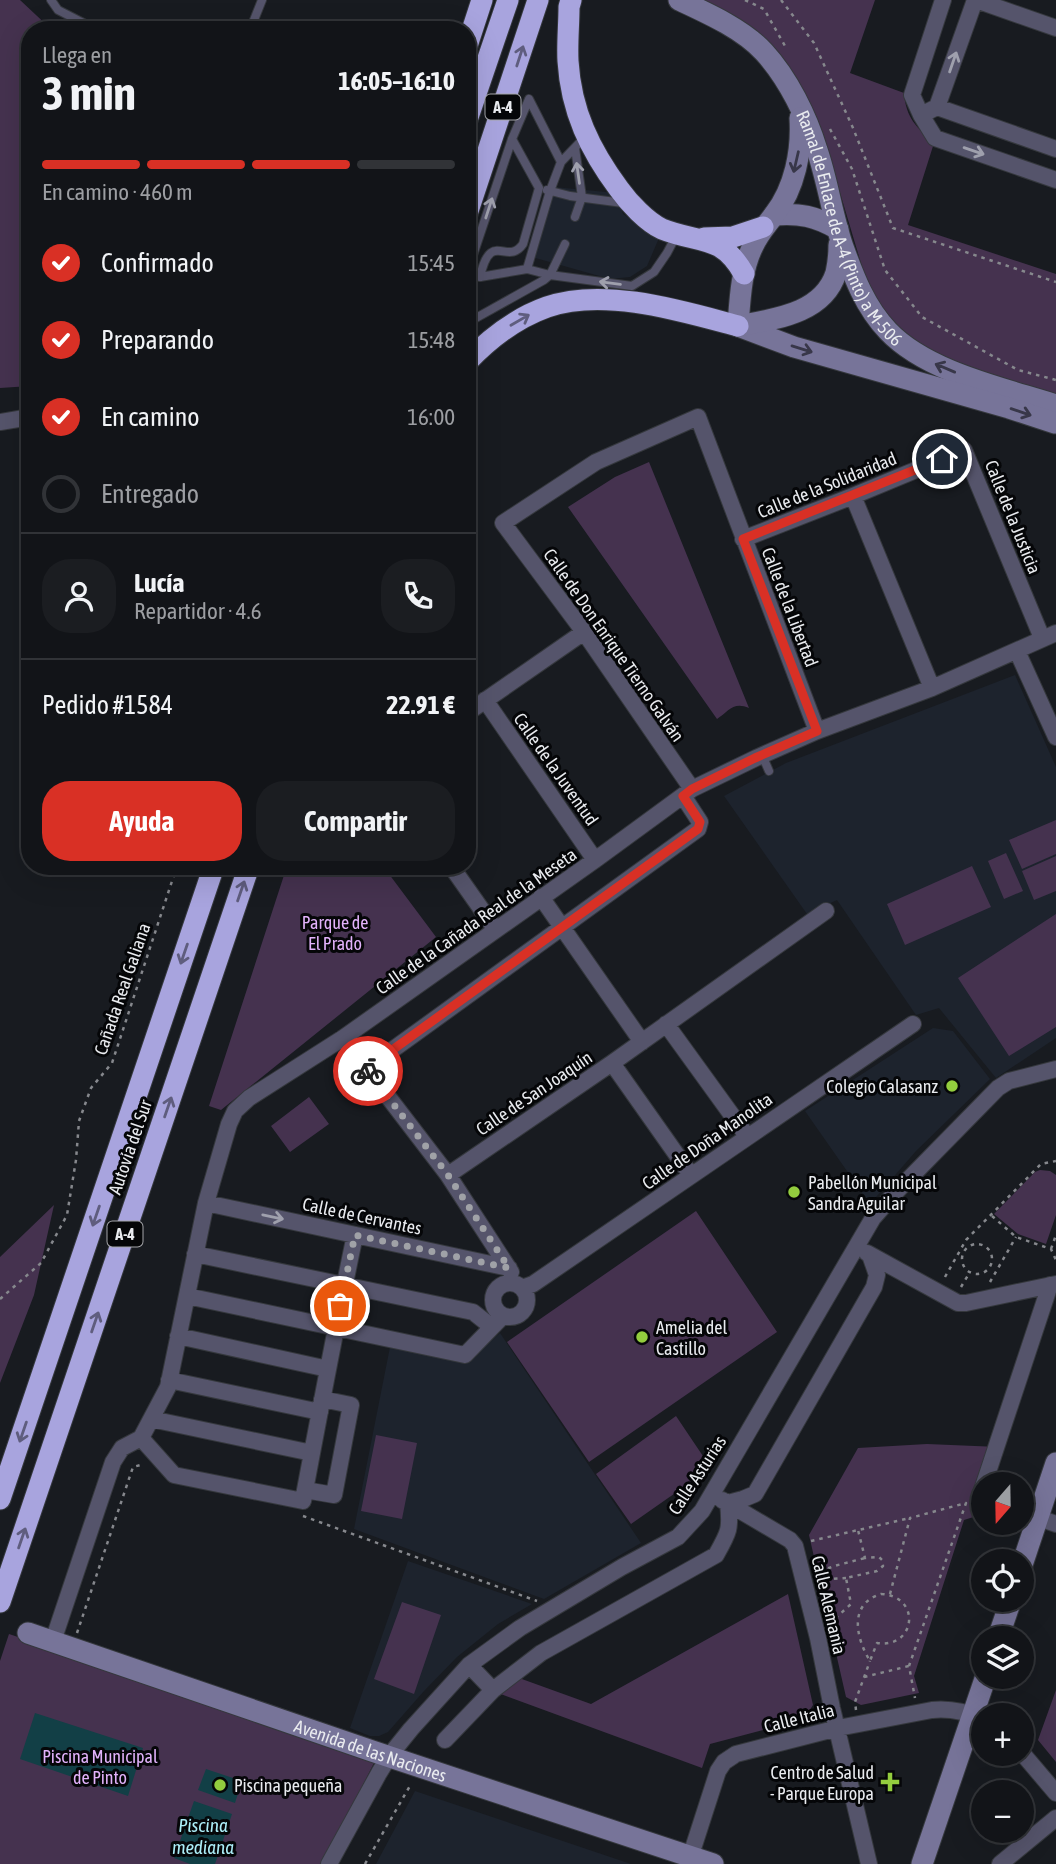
<!DOCTYPE html>
<html lang="es">
<head>
<meta charset="utf-8">
<style>
  body { margin:0; font-family:"Asap Condensed",sans-serif; background:#1b1d21; color:#f1f3f6; height:100vh; display:flex; flex-direction:column; font-size:26px; white-space:nowrap }
  * { box-sizing:border-box; margin:0 }
  p { font-size:23px; color:#9c9ea2 }
  .icon { flex:none; width:38px; height:38px; fill:none; stroke:currentColor; stroke-width:2; stroke-linecap:round; stroke-linejoin:round }
  .map { position:relative; flex:1; overflow:hidden }
  .drawer { position:absolute; left:21px; top:21px; width:455px; height:854px; display:flex; flex-direction:column; background:#121418; border-radius:28px; box-shadow:0 7px 28px #0002,0 0 0 2px #313337 }
  .drawer>* { flex:none }
  .needle { width:46px; rotate:200deg }
  .tools { position:absolute; left:971px; top:1472px; display:grid; gap:14px }
  .tools a { display:grid; place-items:center; width:63px; height:63px; border-radius:50%; background:#121418; box-shadow:0 7px 28px #0002,0 0 0 2px #313337; font-size:35px }
  .pin { position:absolute; display:grid; place-items:center; width:60px; height:60px; color:#fff; margin:-30px; border:4px solid #fff; border-radius:50%; box-shadow:0 2px 7px #0007 }
  .courier { position:absolute; display:grid; place-items:center; width:70px; height:70px; margin:-35px; border:5px solid #d93025; border-radius:50%; background:#fff; color:#222; box-shadow:0 2px 9px #0007 }
  .overview em { font-style:normal; font-weight:700 }
  .overview div { display:flex; flex-direction:column-reverse }
  .overview { display:flex; align-items:center; justify-content:space-between; height:119px; padding:0 21px }
  h1 { font-size:46px; font-weight:700; line-height:52px }
  .bar { display:grid; grid-template-columns:repeat(4,1fr); gap:10px 7px; align-content:center; height:84px; padding:0 21px }
  .bar i { height:9px; border-radius:5px; background:#313337 }
  .bar .current { background:#d93025 }
  .bar p { grid-column:span 4 }
  .line { display:flex; align-items:center; gap:18px; padding:0 21px; border-top:2px solid #313337 }
  .line div { flex:1 }
  .round { display:grid; place-items:center; flex:none; width:74px; height:74px; border-radius:28px; background:#1b1d21 }
  ol { padding:0 21px; list-style:none }
  li { display:flex; align-items:center; gap:21px; height:77px }
  li p { margin-inline-start:auto }
  li .icon { padding:7px; border-radius:50%; background:#d93025; color:#fff; stroke-width:4 }
  li:last-child { color:#9c9ea2 }
  li i { width:38px; height:38px; border:4px solid #313337; border-radius:50% }
  .primary-button { display:flex; gap:14px; margin-top:auto; padding:14px 21px }
  .primary-button a { flex:1; height:80px; border-radius:28px; background:#d93025; color:#fff; font-size:28px; font-weight:700; line-height:80px; text-align:center }
  .primary-button a+a { background:#1b1d21; color:#f1f3f6 }
  .map>svg:first-child { display:block }
</style>
</head>
<body>
<div class="map">
<svg width="1056" height="1864" viewBox="0 0 1056 1864">
  <rect width="100%" height="100%" fill="#181b20"/>
  <!-- built -->
  <path fill="#1d232d" d="M554 187 616 193 623 214 659 238 647 266 630 277 610 279 532 257Z
    M1015 675 1056 767V1038L996 1078 939 1008 916 1015 837 900 807 914 724 796 786 763Z
    M933 1028 953 1031 990 1079 916 1151 870 1204 805 1111Z
    M500 1333 641 1543 544 1599 354 1529 391 1342 474 1355Z
    M408 1561 532 1604 498 1624 457 1657 424 1691 388 1732 379 1736H370L350 1728Z
    M415 1791 631 1864H376Z"/>
  <!-- green -->
  <path fill="#45324f" d="M0 0H20L52 30H30V386L0 388Z
    M689 0H875L850 73 904 93C906 118 916 127 934 143L908 225 1056 274V404L938 356 905 334 881 307 866 280 838 186 795 81Z
    M649 462 749 708C733 701 728 712 717 719L568 507 615 477Z
    M1056 820V854L1022 869 1009 840Z
    M1006 853 1023 891 1004 899 988 861Z
    M1056 856V891L1034 900 1022 871Z
    M287 866H383L436 937 221 1110 209 1106Z
    M972 866 991 907 905 945 887 904Z
    M1056 914V1027L1009 1056 958 978Z
    M309 1097 329 1124 290 1152 271 1126Z
    M1040 1170 1050 1171 1056 1175V1215L1046 1244 1018 1234 994 1214 1035 1172Z
    M54 1205 34 1295 0 1383V1257Z
    M696 1211 777 1332 589 1462 507 1342Z
    M676 1416 711 1468 631 1524 596 1474Z
    M376 1435 417 1443 402 1519 361 1511Z
    M927 1444 999 1447 984 1484 983 1514 964 1520 914 1676 919 1693 861 1705 846 1697 809 1535 858 1448Z
    M788 1594 813 1705 804 1719 710 1744 702 1768 498 1693 508 1674 591 1704Z
    M402 1602 441 1615 414 1694 374 1679Z
    M9 1634 377 1757 323 1864H0V1661Z
    M1056 1690V1762L1038 1740Z"/>
  <!-- water -->
  <path fill="#123f46" d="M35 1713 143 1748 128 1796 20 1759Z
    M206 1769 242 1781 235 1803 198 1790Z
    M194 1801 232 1814 215 1864H190L174 1858Z"/>
  <g fill="none" stroke-linecap="round" stroke-linejoin="round">
    <defs>
      <path id="lane" d="M51 0 58 10 97 30
        M250 30 262 0
        M575 148 582 197 575 217
        M547 190 570 196 623 203
        M527 269 550 191 561 162
        M467 273 512 139 529 99 561 162 585 137
        M467 274 480 277 527 269 550 275 632 286 654 272 667 253 676 236
        M480 277C491 228 507 267 523 244L539 188 512 139
        M467 323 544 280 550 275 565 244
        M762 755 769 771"/>
      <path id="street" d="M943 0 912 95 921 115 935 138 1056 180
        M976 0 1056 28
        M937 107 1056 149
        M921 115 937 107 975 0
        M0 422 30 417
        M853 496 932 688
        M743 539 853 496 964 450 1042 638
        M1017 651 1056 737
        M485 700 595 860
        M467 713 584 632
        M692 789 584 632 503 523 596 462 698 417 817 731
        M451 866 496 930
        M541 897 642 1042
        M666 1024 747 1136
        M343 1038 448 1175 511 1272
        M612 1063 691 1175
        M366 1069 698 829 700 822 683 796
        M448 1175 612 1063 826 911
        M206 1203 509 1268
        M867 1253 958 1303H966L1056 1284
        M195 1254 473 1312 492 1327
        M493 1300a17 17 0 1 1 34 0a17 17 0 1 1-34 0Z
        M522 1288 533 1284 913 1024
        M187 1296 465 1355 503 1316
        M178 1336 328 1369
        M169 1380 320 1412
        M322 1399 351 1405 334 1495 305 1490C321 1405 337 1320 355 1235
        M151 1419 312 1453
        M141 1438 168 1387 206 1203 229 1124 235 1111 249 1098 343 1038 595 860 692 789 756 758 817 731 932 688 1056 633
        M141 1438 174 1475 303 1501 305 1490
        M984 1497 980 1496 1050 1285
        M722 1500 790 1540 795 1546 818 1638 832 1708 869 1864
        M1022 1512 1056 1524
        M53 1641 113 1462 122 1448 141 1438
        M469 1665 493 1690
        M445 1740 493 1690 541 1653 716 1555C729 1532 731 1529 728 1503L743 1499 755 1494 874 1287 877 1275 870 1255
        M1022 1753 1056 1793
        M329 1864 379 1773 390 1755 411 1729 469 1665 520 1628 622 1567 678 1537 702 1511 873 1218 896 1192 998 1088 1009 1081 1056 1069
        M688 1864 718 1771 724 1762 736 1754 838 1728 932 1710C950 1708 967 1712 984 1719
        M1000 1864 1056 1818"/>
      <g id="secondary">
        <path id="s1" d="M679 0C707 13 743 29 764 52 788 78 807 117 817 150 828 182 832 215 843 247 854 277 865 307 888 331 927 372 1003 388 1056 405"/>
        <path d="M774 215C800 213 815 216 838 229"/>
        <path d="M738 326 794 347 1009 408 1055 423"/>
        <path d="M738 326C740 299 741 270 753 246 759 233 766 226 774 215 795 188 802 151 800 118"/>
        <path d="M738 326C774 319 823 314 836 273 838 264 839 254 839 245"/>
        <path d="M1022 1565 1056 1463"/>
        <path id="s2" d="M28 1633 372 1751 713 1864"/>
        <path d="M998 1638 1011 1600"/>
        <path d="M922 1864 986 1676"/>
      </g>
      <path id="highway" d="M571 0 569 7C569 25 567 43 568 61 571 111 590 150 619 189 629 203 647 222 662 229 699 244 721 233 744 274
        M467 46 482 0
        M467 120 508 0
        M467 214 538 0
        M704 238 733 237 763 227
        M467 362C489 339 516 318 547 307 604 287 682 311 738 326
        M0 1499 214 866
        M0 1602 249 866"/>
    </defs>
    <!-- lane casing -->
    <use href="#lane" stroke="#35383d" stroke-width="10"/>
    <!-- street casing -->
    <use href="#street" stroke="#35383d" stroke-width="18"/>
    <!-- secondary casing -->
    <use href="#secondary" stroke="#35383d" stroke-width="23"/>
    <!-- highway casing -->
    <use href="#highway" stroke="#35383d" stroke-width="23"/>
    <!-- path -->
    <path stroke="#86888d" stroke-width="2.5" stroke-dasharray="3.5 5" stroke-linecap="butt" d="M745 0 764 9 785 46
      M781 0 814 43 853 128 893 228 1056 282
      M830 129 852 169 885 270 922 317 1018 370 1056 380
      M992 1216 1016 1237 1051 1249 1056 1260
      M962 1259a15 15 0 1 1 30 0a15 15 0 1 1-30 0Z
      M1051 1249 1056 1235
      M945 1277 966 1240 1041 1164 1056 1161
      M990 1282 1016 1237
      M961 1287 970 1272
      M0 1299 41 1263 67 1215 76 1160 79 1121 91 1088 112 1063 177 866
      M303 1516 537 1601
      M811 1541 910 1518
      M846 1578 832 1579 828 1574 829 1568 834 1566 865 1558
      M881 1594C922 1596 916 1649 877 1643L870 1661C856 1638 848 1604 881 1594Z
      M890 1594 910 1518 966 1503 909 1666 915 1698
      M829 1624 851 1604 846 1578 877 1571 883 1566 882 1560 879 1557 865 1558 858 1530
      M77 1633 133 1467 144 1464
      M864 1677 909 1666
      M856 1710 855 1702 870 1661
      M365 1864 411 1784"/>
    <!-- lane -->
    <use href="#lane" stroke="#55546b" stroke-width="8"/>
    <!-- street -->
    <use href="#street" stroke="#55546b" stroke-width="16"/>
    <!-- secondary -->
    <use href="#secondary" stroke="#777499" stroke-width="21"/>
    <!-- highway -->
    <use href="#highway" stroke="#a8a4de" stroke-width="21"/>
  </g>
  <!-- one-way arrows -->
  <defs><path id="oneway-shaft" d="M-6 0H5M1.5-3L5.5 0L1.5 3" fill="none" stroke-width="1.6" stroke-linecap="round" stroke-linejoin="round" transform="scale(1.75)"/></defs>
  <g stroke="#5f5d7e">
    <use href="#oneway-shaft" transform="translate(520 56) rotate(-72)"/>
    <use href="#oneway-shaft" transform="translate(520 320) rotate(-30)"/>
    <use href="#oneway-shaft" transform="translate(241 891) rotate(-71)"/>
    <use href="#oneway-shaft" transform="translate(184 954) rotate(109)"/>
    <use href="#oneway-shaft" transform="translate(168 1107) rotate(-71)"/>
    <use href="#oneway-shaft" transform="translate(96 1216) rotate(109)"/>
    <use href="#oneway-shaft" transform="translate(95 1322) rotate(-71)"/>
    <use href="#oneway-shaft" transform="translate(23 1432) rotate(109)"/>
    <use href="#oneway-shaft" transform="translate(22 1538) rotate(-71)"/>
  </g>
  <g stroke="#9fa0ad">
    <use href="#oneway-shaft" transform="translate(953 62) rotate(-71)"/>
    <use href="#oneway-shaft" transform="translate(974 151) rotate(19)"/>
    <use href="#oneway-shaft" transform="translate(578 173) rotate(-98)"/>
    <use href="#oneway-shaft" transform="translate(489 208) rotate(-72)"/>
    <use href="#oneway-shaft" transform="translate(610 283) rotate(-173)"/>
    <use href="#oneway-shaft" transform="translate(273 1217) rotate(12)"/>
  </g>
  <g stroke="#383749">
    <use href="#oneway-shaft" transform="translate(796 162) rotate(103)"/>
    <use href="#oneway-shaft" transform="translate(802 349) rotate(17)"/>
    <use href="#oneway-shaft" transform="translate(945 368) rotate(-157)"/>
    <use href="#oneway-shaft" transform="translate(1021 412) rotate(19)"/>
  </g>
  <g fill="none" stroke-linecap="round" stroke-linejoin="round">
    <!-- done -->
    <path stroke="#a0a2a7" stroke-width="7" stroke-dasharray="0 12.6" d="M340 1306 355 1235 509 1268 448 1175 368 1071"/>
    <!-- route -->
    <path stroke="#d93025" stroke-width="9" d="M368 1071 366 1069 698 829 700 822 683 796 692 789 755 758 817 731 743 539 942 459"/>
  </g>
  <!-- markers -->
  <g fill="#93cd3e" stroke="#050608" stroke-width="2.5">
    <circle cx="952" cy="1086" r="7"/>
    <circle cx="794" cy="1192" r="7"/>
    <circle cx="642" cy="1337" r="7"/>
    <path d="M886.5 1771.5h7v7h7v7h-7v7h-7v-7h-7v-7h7z"/>
    <circle cx="220" cy="1785" r="7"/>
  </g>
  <g text-anchor="middle" dominant-baseline="central" stroke-width="6" stroke-linejoin="round" paint-order="stroke">
    <!-- shield labels -->
    <g fill="#050608" stroke="#a5a6aa" stroke-width="2">
      <rect x="485.5" y="94.5" width="35" height="25" rx="5"/>
      <rect x="107.5" y="1221.5" width="35" height="25" rx="5"/>
    </g>
    <g font-size="16" font-weight="bold" fill="#e9ebef">
      <text x="503" y="107">A-4</text>
      <text x="125" y="1234">A-4</text>
    </g>
    <!-- street labels -->
    <g font-size="18" fill="#e9ebef" stroke="#050608">
      <text stroke="none"><textPath href="#s1" startOffset="298">Ramal de Enlace de A-4 (Pinto) a M-506</textPath></text>
      <text transform="translate(827 485) rotate(-22)">Calle de la Solidaridad</text>
      <text transform="translate(1013 517) rotate(68)">Calle de la Justicia</text>
      <text transform="translate(790 607) rotate(69)">Calle de la Libertad</text>
      <text transform="translate(614 645) rotate(55)">Calle de Don Enrique Tierno Galván</text>
      <text transform="translate(556 769) rotate(55)">Calle de la Juventud</text>
      <text transform="translate(476 921) rotate(-35)">Calle de la Cañada Real de la Meseta</text>
      <text transform="translate(122 989) rotate(-71)">Cañada Real Galiana</text>
      <text transform="translate(534 1093) rotate(-34)">Calle de San Joaquín</text>
      <text transform="translate(707 1141) rotate(-35)">Calle de Doña Manolita</text>
      <text transform="translate(130 1147) rotate(-71)">Autovía del Sur</text>
      <text transform="translate(362 1216) rotate(12)">Calle de Cervantes</text>
      <text transform="translate(697 1475) rotate(-57)">Calle Asturias</text>
      <text transform="translate(829 1605) rotate(77)">Calle Alemania</text>
      <text transform="translate(799 1718) rotate(-14)">Calle Italia</text>
      <text stroke="none"><textPath href="#s2" startOffset="362">Avenida de las Naciones</textPath></text>
    </g>
    <!-- park labels -->
    <g font-size="18" fill="#e2b2fb" stroke="#050608">
      <text x="335" y="922">Parque de<tspan x="335" dy="21">El Prado</tspan></text>
      <text x="100" y="1756">Piscina Municipal<tspan x="100" dy="21">de Pinto</tspan></text>
    </g>
    <!-- poi labels -->
    <g font-size="18" fill="#e9ebef" stroke="#050608" text-anchor="start">
      <text x="938" y="1086" text-anchor="end">Colegio Calasanz</text>
      <text x="808" y="1182">Pabellón Municipal<tspan x="808" dy="21">Sandra Aguilar</tspan></text>
      <text x="656" y="1327">Amelia del<tspan x="656" dy="21">Castillo</tspan></text>
      <text x="874" y="1772" text-anchor="end">Centro de Salud<tspan x="874" dy="21">- Parque Europa</tspan></text>
      <text x="234" y="1785">Piscina pequeña</text>
    </g>
    <!-- water labels -->
    <g font-size="19" font-style="italic" fill="#aceef8" stroke="#050608">
      <text x="203" y="1825">Piscina<tspan x="203" dy="22">mediana</tspan></text>
    </g>
  </g>
</svg>
<div class="tools">
<a><svg class="needle" viewBox="-14 -14 28 28"><path d="M0-13l5 13h-10z" fill="#e53935"/><path d="M0 13l5-13h-10z" fill="#9c9ea2"/></svg></a>
<a><svg class="icon" aria-label="locate" viewBox="0 0 24 24"><circle cx="12" cy="12" r="6"/><path d="M12 2v4M12 18v4M2 12h4M18 12h4"/></svg></a>
<a><svg class="icon" aria-label="layers" viewBox="0 0 24 24"><path d="M12 4l9 5-9 5-9-5zM3 14l9 5 9-5"/></svg></a>
<a>+</a>
<a>−</a>
</div>
<div class="pin" style="left:340px;top:1306px;background:#ea580c"><svg class="icon" aria-label="bag" viewBox="0 0 24 24"><path d="M5 8h14l-1 12H6zM9 8a3 3 0 0 1 6 0"/></svg></div>
<div class="pin" style="left:942px;top:459px;background:#1f2937"><svg class="icon" aria-label="home" viewBox="0 0 24 24"><path d="M3 11l9-7 9 7M6 9v11h12V9"/></svg></div>
<div class="courier" style="left:368px;top:1071px"><svg class="icon" aria-label="bike" viewBox="0 0 24 24"><circle cx="6" cy="16" r="4"/><circle cx="18" cy="16" r="4"/><path d="M6 16l4-8h5l3 8M10 8l3 8H6M13 5h3"/></svg></div>
<section class="drawer">
<div class="overview"><div><h1>3 min</h1><p>Llega en</p></div><em>16:05–16:10</em></div>
<div class="bar"><i class="current"></i><i class="current"></i><i class="current"></i><i></i><p>En camino · 460 m</p></div>
<ol>
<li><svg class="icon" aria-label="check" viewBox="0 0 24 24"><path d="M5 12l5 5 9-10"/></svg>Confirmado<p>15:45</p></li>
<li><svg class="icon" aria-label="check" viewBox="0 0 24 24"><path d="M5 12l5 5 9-10"/></svg>Preparando<p>15:48</p></li>
<li><svg class="icon" aria-label="check" viewBox="0 0 24 24"><path d="M5 12l5 5 9-10"/></svg>En camino<p>16:00</p></li>
<li><i></i>Entregado</li>
</ol>
<div class="line" style="height:126px"><a class="round"><svg class="icon" aria-label="person" viewBox="0 0 24 24"><circle cx="12" cy="8" r="4"/><path d="M4 21q1-7 8-7t8 7"/></svg></a><div><b>Lucía</b><p>Repartidor · 4.6</p></div><a class="round"><svg class="icon" aria-label="phone" viewBox="0 0 24 24"><path d="M5 4h4l2 5-3 2q2 4 5 5l2-3 5 2v4C11 20 4 13 5 4z"/></svg></a></div>
<div class="line" style="height:91px"><div>Pedido #1584</div><b>22.91 €</b></div>
<div class="primary-button"><a>Ayuda</a><a>Compartir</a></div>
</section>
</div>
</body>
</html>
